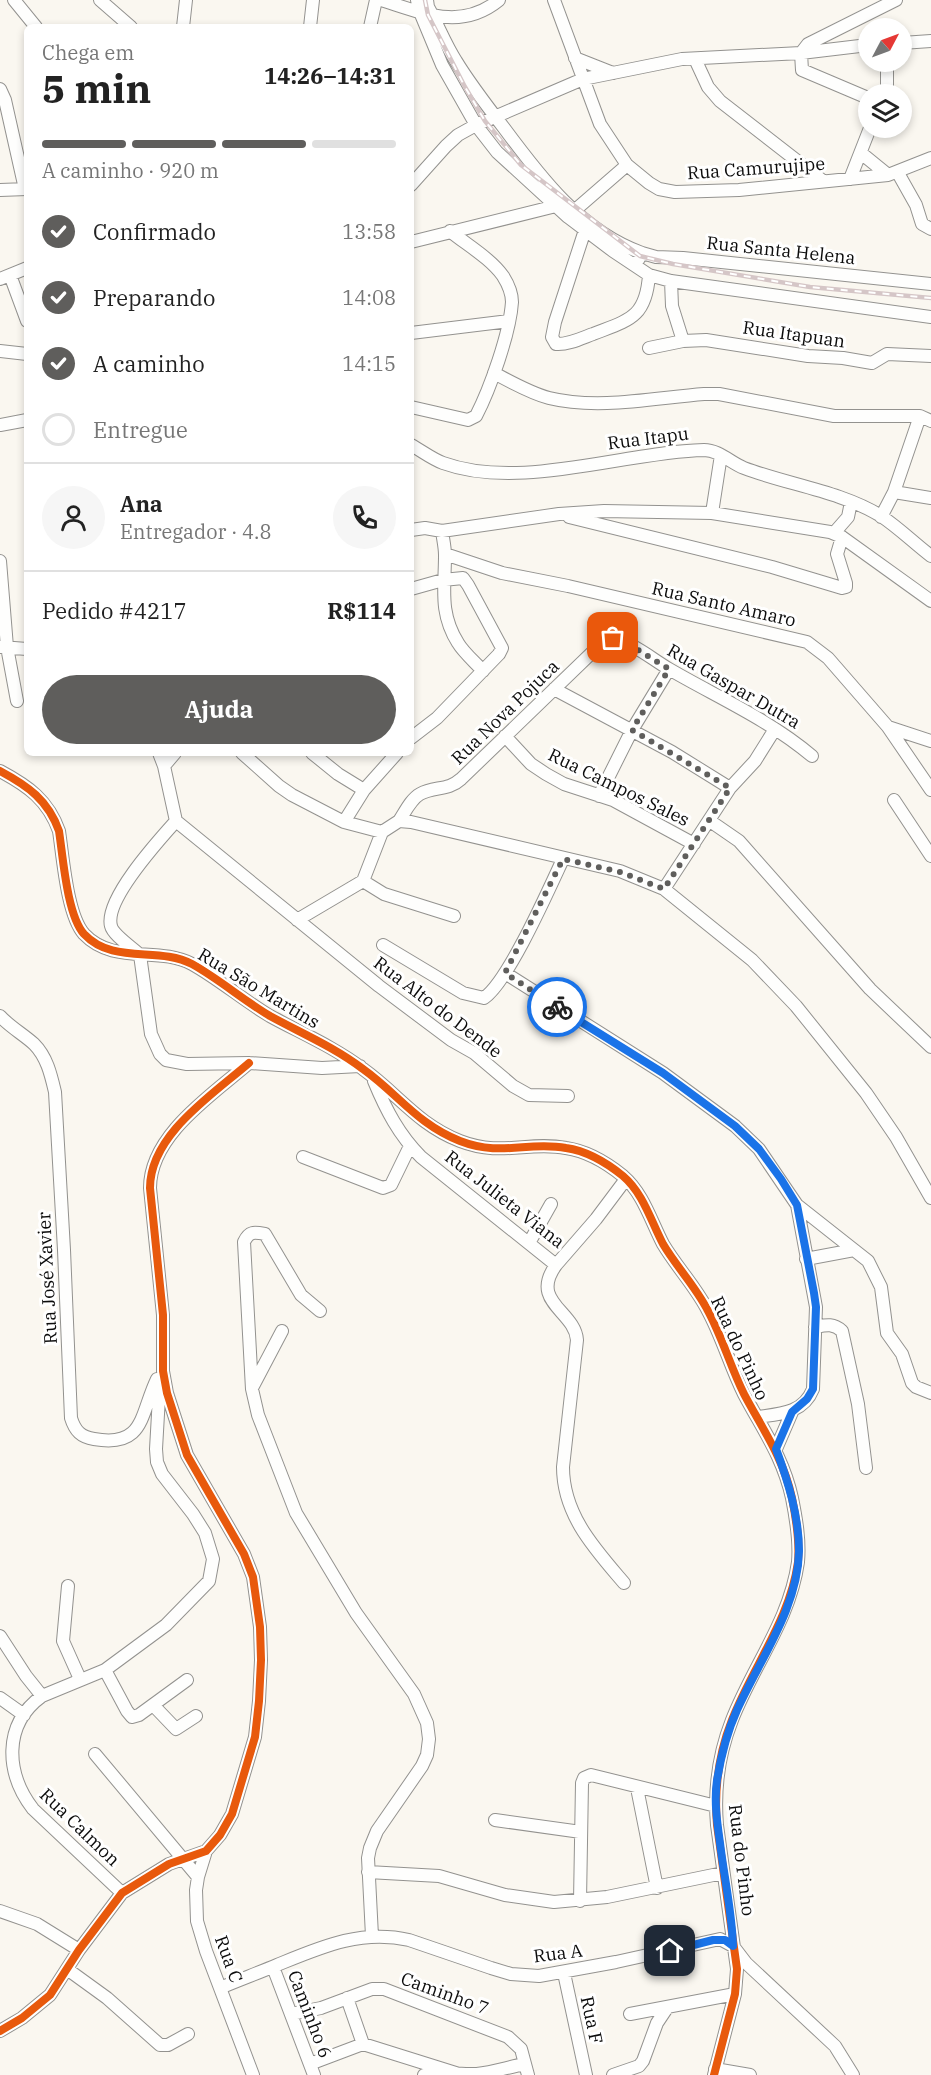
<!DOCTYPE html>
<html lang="pt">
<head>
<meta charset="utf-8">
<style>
  body { margin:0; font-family:"IBM Plex Serif",serif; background:#f6f6f6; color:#222; height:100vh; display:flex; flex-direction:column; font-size:22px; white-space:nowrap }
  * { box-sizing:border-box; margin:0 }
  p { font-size:20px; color:#767676 }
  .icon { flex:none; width:33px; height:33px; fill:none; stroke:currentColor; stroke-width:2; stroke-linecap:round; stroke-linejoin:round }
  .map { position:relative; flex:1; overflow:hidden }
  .sheet { position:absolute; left:24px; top:24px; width:390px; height:732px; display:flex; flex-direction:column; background:#fff; border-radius:9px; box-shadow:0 3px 9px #0003 }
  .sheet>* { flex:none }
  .needle { width:39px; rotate:49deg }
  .fabs { position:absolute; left:858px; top:18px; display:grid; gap:12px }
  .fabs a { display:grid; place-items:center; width:54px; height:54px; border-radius:50%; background:#fff; box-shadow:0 3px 9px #0003; font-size:30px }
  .pin { position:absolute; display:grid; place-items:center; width:51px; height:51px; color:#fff; margin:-26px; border-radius:12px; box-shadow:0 3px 9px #0006 }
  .courier { position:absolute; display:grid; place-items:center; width:60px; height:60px; margin:-30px; border:4px solid #1a73e8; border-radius:50%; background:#fff; color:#222; box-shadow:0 2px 8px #0007 }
  .headline em { font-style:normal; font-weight:800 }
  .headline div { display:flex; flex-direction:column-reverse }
  .headline { display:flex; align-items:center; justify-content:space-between; height:102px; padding:0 18px }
  h1 { font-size:39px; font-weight:800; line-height:45px }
  .bar { display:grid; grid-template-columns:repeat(4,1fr); gap:9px 6px; align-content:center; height:72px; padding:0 18px }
  .bar i { height:8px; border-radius:4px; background:#e0e0e0 }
  .bar .selected { background:#5f5e5c }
  .bar p { grid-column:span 4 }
  .line { display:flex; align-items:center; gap:15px; padding:0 18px; border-top:2px solid #e0e0e0 }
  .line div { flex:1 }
  .round { display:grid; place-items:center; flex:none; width:63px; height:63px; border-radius:32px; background:#f6f6f6 }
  ol { padding:0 18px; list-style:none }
  li { display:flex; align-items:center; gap:18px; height:66px }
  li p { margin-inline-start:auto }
  li .icon { padding:6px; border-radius:50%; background:#5f5e5c; color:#fff; stroke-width:4 }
  li:last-child { color:#767676 }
  li i { width:33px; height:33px; border:3px solid #e0e0e0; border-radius:50% }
  .button { display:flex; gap:12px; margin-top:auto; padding:12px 18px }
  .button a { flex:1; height:69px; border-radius:36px; background:#5f5e5c; color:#fff; font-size:24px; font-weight:800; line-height:69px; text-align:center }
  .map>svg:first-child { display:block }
</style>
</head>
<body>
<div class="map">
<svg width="931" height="2075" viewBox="0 0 931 2075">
  <rect width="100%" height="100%" fill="#faf7f0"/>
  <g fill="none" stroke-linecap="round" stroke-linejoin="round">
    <defs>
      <path id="minor" d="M14 0 36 27
        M100 0 131 27
        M381 0C423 13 461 31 499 0
        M417 0 420 12 442 65 476 125 497 152 568 217 613 251 649 275 671 281 931 317
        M427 0 428 7C438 25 445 44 456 61 470 84 487 106 504 128 541 178 581 231 642 253
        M554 0 600 124 627 165 649 183 659 189 675 192 739 190 888 175 931 158
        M183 27 186 0
        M310 27 313 0
        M370 27 376 0
        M902 43 931 41
        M801 53 808 44 896 0
        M801 53 802 70 868 98
        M575 58 613 73
        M695 59 708 87 720 101 823 181
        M887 62V94
        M0 89 5 100 25 189
        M861 153 888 175
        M898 173 916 205 922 224 931 229
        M850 179 870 128
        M411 185 446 146 458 135 476 125 583 79 682 59 801 53 868 45
        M0 190 27 189
        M574 211 627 165
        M585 230 555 322 552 337 556 344C568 345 582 338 593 334 629 320 646 318 649 275
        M411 242 556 206
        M638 260 642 253 656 257 683 258 931 284
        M10 275 27 321
        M0 279 27 268
        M671 281 672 306 683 341
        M411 333 509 321
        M649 348 683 341 706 340 808 356 843 358 872 363 887 354 931 356
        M0 351 27 354
        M494 373C511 382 530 393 549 398 598 410 654 398 704 394H719L834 416H920L931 421
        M411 407 468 420 476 416C490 389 510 333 512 302 512 293 508 284 503 276 490 258 467 245 450 231
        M0 425 27 420
        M411 445C422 451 432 459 443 463 520 491 623 452 704 450 719 450 731 463 744 468 789 485 840 491 881 516 899 528 914 543 931 556
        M894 492 931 498
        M712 513 721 455
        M569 517 772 567 842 588 846 587V583L837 554 842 537
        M881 517 894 492 920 416
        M411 530 425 528 442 531 559 514 604 511 712 513 830 532 842 537 931 601
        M442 531C443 539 445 547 445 555 445 588 439 613 458 643 464 653 475 662 483 671
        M834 533 848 517 851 502
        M445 554 502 573 568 586 807 642 828 658 888 727 931 790
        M0 561 7 647 17 701
        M411 589 443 580 463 578 468 585 502 648 499 654 437 718 411 738
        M1 647 27 649
        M554 689 672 752 730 788
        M888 727 931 741
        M505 736 531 764 546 774 564 784 613 800 694 844
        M159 753 164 766 176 821 379 986 451 1040 474 1053 513 1086 529 1095 568 1096
        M242 753 279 786 292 795 344 822 382 832 399 821 411 822 620 871 664 889 752 960 796 1006 866 1093 896 1137 931 1198
        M312 753 338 774 364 790
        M164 766 175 753
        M0 771C28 786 48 800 59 831 63 857 67 915 84 934 113 965 158 946 192 964 219 979 243 1000 270 1016 301 1033 334 1047 363 1069 398 1094 417 1124 460 1141 501 1157 528 1141 566 1148 587 1151 607 1163 623 1176 643 1193 651 1221 663 1244 676 1266 695 1286 707 1309 722 1336 730 1366 744 1394 763 1430 783 1457 792 1498 796 1518 800 1540 798 1562 790 1620 753 1666 732 1720 719 1753 714 1789 717 1825L737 1969 735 1994 714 2075
        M599 796 632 730 669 669
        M894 800 931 856
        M176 821C159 840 104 900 111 926 113 935 133 948 140 955L151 1034 160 1054 166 1060 187 1064 249 1063 322 1068 360 1066
        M399 821C405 812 411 799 420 794 434 786 448 791 461 779L604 641C609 638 611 637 617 639 636 645 652 659 669 669 717 697 768 719 812 756
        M710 821 739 841 870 989 931 1047
        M344 822 364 790 397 753
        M363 881 384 894 454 916
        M664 889 730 788 755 761 775 729
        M297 920 363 881 382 832
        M383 945 463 993 484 998C508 982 549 889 563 859
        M505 973 663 1073 735 1126 759 1149 797 1205 816 1307 813 1389C803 1414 779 1414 757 1417
        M0 1016C10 1027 23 1034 34 1044 47 1057 51 1075 55 1092L64 1250 71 1418C75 1431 81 1437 94 1439 145 1448 140 1414 157 1379
        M374 1081C386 1110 399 1135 421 1157L556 1265 596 1219 626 1179
        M303 1157 383 1188 391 1185 410 1146
        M797 1205 868 1261 881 1287 887 1333 902 1354 912 1383 916 1387 931 1393
        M529 1243 551 1204
        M806 1259 854 1250
        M556 1265C529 1302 575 1311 577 1340L563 1467C563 1515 595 1549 624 1583
        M320 1311 301 1295 265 1234C254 1232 249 1231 244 1242L252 1389 258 1415 296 1513 356 1613 414 1694 427 1723 429 1739 427 1755 422 1766 377 1831 370 1848 368 1858 372 1936
        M815 1327C826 1325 833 1323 842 1331L858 1404 866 1468
        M252 1388 282 1331
        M776 1449 792 1412
        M68 1586 63 1641 80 1679
        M0 1636 26 1676 42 1696
        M105 1670 127 1711 132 1717 139 1715 187 1680
        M0 1698 24 1715
        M153 1705 176 1729 196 1716
        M95 1754 198 1877
        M637 1788 657 1888
        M495 1820 581 1832
        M206 1851 198 1877 196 1890 197 1921 206 1951 253 2075
        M368 1872 439 1876 505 1895 554 1902 607 1897 723 1873
        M122 1893 33 1809C6 1774 2 1725 42 1696L105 1670 166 1625 209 1581 213 1559 205 1533 193 1514 162 1474 157 1462 156 1449 160 1379
        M580 1901 582 1783 584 1778 591 1775 716 1806
        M0 1911 37 1924 79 1950
        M273 1967 314 2075
        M67 1969 107 1998 160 2045H168L188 2034
        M564 1973 586 2075
        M220 1988C239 1980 258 1973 277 1965 321 1947 361 1929 409 1940L491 1968 511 1974 539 1976 616 1962 720 1939 733 1946 746 1963 835 2046 853 2075
        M347 1998 363 2044
        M291 2014 321 2008 372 1989H384L508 2037 521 2049 528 2075
        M630 2014 735 1994
        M0 2031 22 2018 50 1995 79 1950 122 1893 169 1864 206 1851 220 1835 232 1814 255 1737 259 1701 261 1660 260 1627 253 1577 244 1554 187 1455 167 1393 163 1371V1315L150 1188C150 1135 212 1095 249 1063
        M310 2064 363 2044 462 2075
        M715 2069 750 2075
        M424 2075C436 2070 461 2075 477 2074 493 2072 509 2067 525 2064
        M613 2075 639 2066 643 2061 657 2023 667 2008"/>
    </defs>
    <!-- minor casing -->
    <use href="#minor" stroke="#93928f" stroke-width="14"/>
    <!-- minor -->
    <use href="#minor" stroke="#fefefd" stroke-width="12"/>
    <defs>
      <path id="rail" d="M425 0 428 15 465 87 485 121 521 165 640 256 673 264 810 287 931 298"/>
    </defs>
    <!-- rail casing -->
    <use href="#rail" stroke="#d5c6c7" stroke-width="4.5"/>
    <!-- rail -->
    <use href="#rail" stroke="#fff" stroke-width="2" stroke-dasharray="7" stroke-linecap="butt"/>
    <defs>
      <path id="cycleway" d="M0 771C28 786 48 800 59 831 63 857 67 915 84 934 113 965 158 946 192 964 219 979 243 1000 270 1016 301 1033 334 1047 363 1069 398 1094 417 1124 460 1141 501 1157 528 1141 566 1148 587 1151 607 1163 623 1176 643 1193 651 1221 663 1244 676 1266 695 1286 707 1309 722 1336 730 1366 744 1394 763 1430 783 1457 792 1498 796 1518 800 1540 798 1562 790 1620 753 1666 732 1720 719 1753 714 1789 717 1825L737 1969 735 1994 714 2075
        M0 2031 22 2018 50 1995 79 1950 122 1893 169 1864 206 1851 220 1835 232 1814 255 1737 259 1701 261 1660 260 1627 253 1577 244 1554 187 1455 167 1393 163 1371V1315L150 1188C150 1135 212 1095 249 1063"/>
    </defs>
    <!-- cycleway casing -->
    <use href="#cycleway" stroke="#fff" stroke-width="11"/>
    <!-- cycleway -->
    <use href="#cycleway" stroke="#e8590c" stroke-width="8"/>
  </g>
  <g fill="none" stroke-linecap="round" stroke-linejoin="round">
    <!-- done -->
    <path stroke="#5f5e5c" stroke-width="6" stroke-dasharray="0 10.8" d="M557 1007 505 973 563 859 620 872 664 889 730 788 632 730 669 669 630 645 613 638"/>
    <!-- route -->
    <path stroke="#1a73e8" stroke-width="8" d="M557 1007 663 1073 735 1126 759 1149 781 1179 797 1205 814 1293 816 1307 813 1389 807 1399 792 1412 776 1449C788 1481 799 1516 799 1551 798 1608 760 1659 737 1710 727 1732 721 1756 717 1780 714 1801 717 1822 720 1843 724 1877 732 1912 733 1946L725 1940H713L670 1951"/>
  </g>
  <g text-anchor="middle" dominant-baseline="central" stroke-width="6" stroke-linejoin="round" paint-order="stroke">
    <!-- street labels -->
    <g font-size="18" fill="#0c0c0c" stroke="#fff">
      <text transform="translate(756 168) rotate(-4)">Rua Camurujipe</text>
      <text transform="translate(781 250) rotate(6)">Rua Santa Helena</text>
      <text transform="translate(794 334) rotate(8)">Rua Itapuan</text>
      <text transform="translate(648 438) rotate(-7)">Rua Itapu</text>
      <text transform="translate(724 604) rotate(13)">Rua Santo Amaro</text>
      <text transform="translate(734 686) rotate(30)">Rua Gaspar Dutra</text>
      <text transform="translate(505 712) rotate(-44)">Rua Nova Pojuca</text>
      <text transform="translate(619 787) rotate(26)">Rua Campos Sales</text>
      <text transform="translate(259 988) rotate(31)">Rua São Martins</text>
      <text transform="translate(438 1007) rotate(37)">Rua Alto do Dende</text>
      <text transform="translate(505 1199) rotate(38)">Rua Julieta Viana</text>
      <text transform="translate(47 1278) rotate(-93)">Rua José Xavier</text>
      <text transform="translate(740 1348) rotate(65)">Rua do Pinho</text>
      <text transform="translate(80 1827) rotate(44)">Rua Calmon</text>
      <text transform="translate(742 1860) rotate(83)">Rua do Pinho</text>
      <text transform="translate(558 1953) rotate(-7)">Rua A</text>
      <text transform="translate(229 1959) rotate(70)">Rua C</text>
      <text transform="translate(445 1993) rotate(20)">Caminho 7</text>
      <text transform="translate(310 2014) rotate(69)">Caminho 6</text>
      <text transform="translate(592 2020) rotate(78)">Rua F</text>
    </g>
  </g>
</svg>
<div class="fabs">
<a><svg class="needle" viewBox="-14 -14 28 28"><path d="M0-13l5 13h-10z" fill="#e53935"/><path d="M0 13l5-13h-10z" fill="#767676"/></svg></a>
<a><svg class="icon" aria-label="layers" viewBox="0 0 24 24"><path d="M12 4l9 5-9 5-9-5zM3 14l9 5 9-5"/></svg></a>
</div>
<div class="pin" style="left:613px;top:638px;background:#ea580c"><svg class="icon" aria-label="bag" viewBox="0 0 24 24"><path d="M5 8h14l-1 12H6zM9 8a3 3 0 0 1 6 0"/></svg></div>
<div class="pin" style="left:670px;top:1951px;background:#1f2937"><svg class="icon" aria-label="home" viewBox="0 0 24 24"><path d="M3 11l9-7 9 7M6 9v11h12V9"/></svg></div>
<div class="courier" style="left:557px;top:1007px"><svg class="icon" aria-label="bike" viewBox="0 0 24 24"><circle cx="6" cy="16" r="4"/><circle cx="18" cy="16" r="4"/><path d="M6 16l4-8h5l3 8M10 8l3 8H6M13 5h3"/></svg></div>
<section class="sheet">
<div class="headline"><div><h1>5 min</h1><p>Chega em</p></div><em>14:26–14:31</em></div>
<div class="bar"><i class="selected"></i><i class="selected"></i><i class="selected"></i><i></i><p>A caminho · 920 m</p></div>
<ol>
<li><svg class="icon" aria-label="check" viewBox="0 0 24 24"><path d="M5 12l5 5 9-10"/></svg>Confirmado<p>13:58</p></li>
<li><svg class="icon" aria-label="check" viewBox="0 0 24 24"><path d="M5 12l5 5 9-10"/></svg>Preparando<p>14:08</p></li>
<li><svg class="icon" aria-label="check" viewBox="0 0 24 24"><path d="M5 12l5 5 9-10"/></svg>A caminho<p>14:15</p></li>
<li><i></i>Entregue</li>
</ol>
<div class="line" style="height:108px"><a class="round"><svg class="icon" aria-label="person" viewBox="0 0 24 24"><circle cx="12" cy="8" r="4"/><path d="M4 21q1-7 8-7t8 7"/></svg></a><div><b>Ana</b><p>Entregador · 4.8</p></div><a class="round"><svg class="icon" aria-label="phone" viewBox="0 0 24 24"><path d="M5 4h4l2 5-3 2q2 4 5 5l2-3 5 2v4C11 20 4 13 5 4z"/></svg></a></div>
<div class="line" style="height:78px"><div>Pedido #4217</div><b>R$114</b></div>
<div class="button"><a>Ajuda</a></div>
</section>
</div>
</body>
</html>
